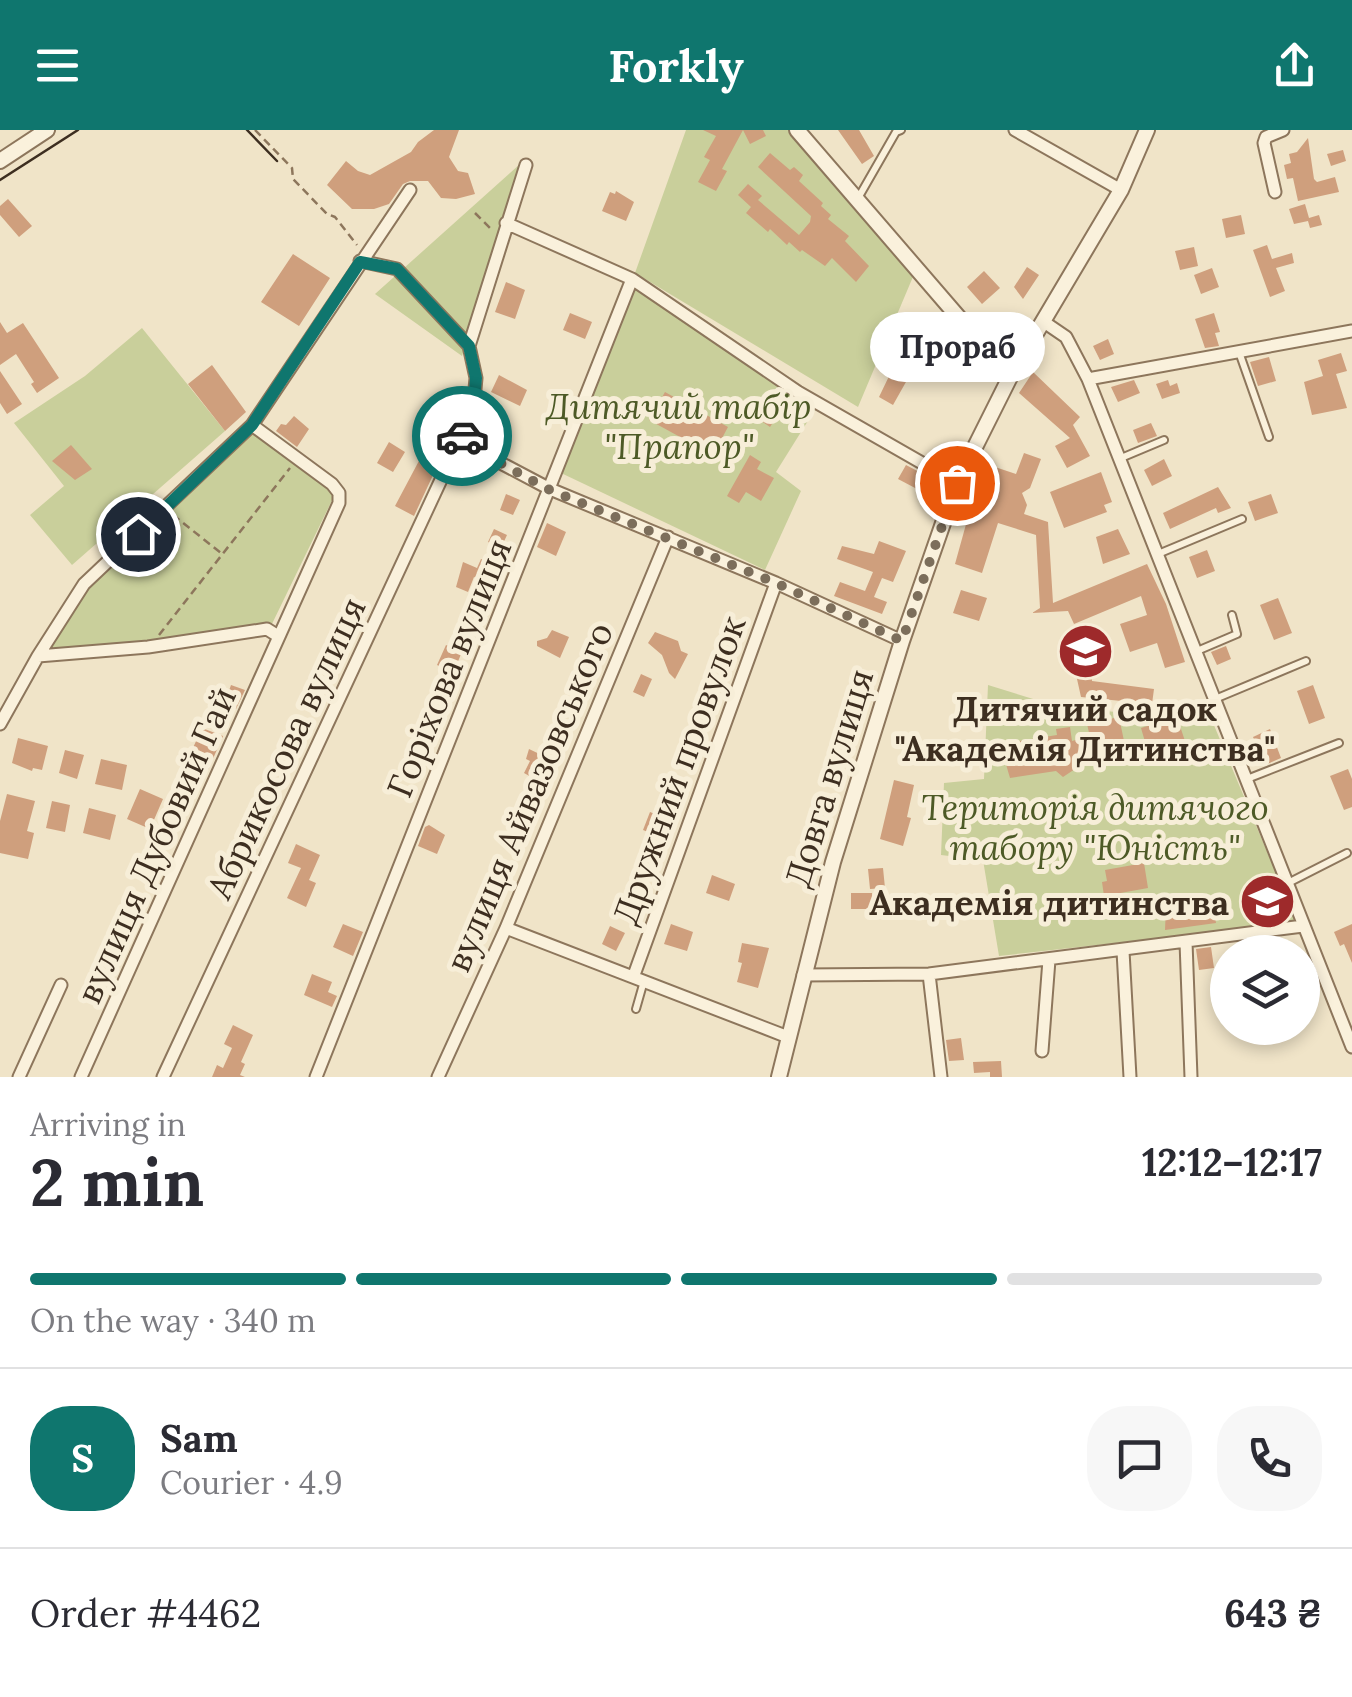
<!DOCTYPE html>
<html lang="en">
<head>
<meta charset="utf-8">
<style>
  body { margin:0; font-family:Lora,serif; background:#f7f7f7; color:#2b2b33; height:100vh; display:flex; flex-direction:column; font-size:38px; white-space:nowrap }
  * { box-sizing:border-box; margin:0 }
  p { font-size:32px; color:#7c7c81 }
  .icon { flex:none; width:55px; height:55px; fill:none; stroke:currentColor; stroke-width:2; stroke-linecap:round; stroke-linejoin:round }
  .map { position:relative; height:947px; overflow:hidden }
  .drawer { display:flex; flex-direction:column; background:#fff; flex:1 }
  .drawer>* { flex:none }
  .tools { position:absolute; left:1210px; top:805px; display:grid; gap:20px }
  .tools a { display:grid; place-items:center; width:110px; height:110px; border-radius:50%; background:#fff; box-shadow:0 5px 15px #0003; font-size:50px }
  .pin { position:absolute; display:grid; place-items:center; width:85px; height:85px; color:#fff; margin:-42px; border:5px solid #fff; border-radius:50%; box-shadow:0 2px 10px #0007 }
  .courier { position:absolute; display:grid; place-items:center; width:100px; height:100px; margin:-50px; border:8px solid #0f766e; border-radius:50%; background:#fff; color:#222; box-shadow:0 2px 12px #0007 }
  .bubble { position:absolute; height:70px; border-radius:35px; background:#fff; box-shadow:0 5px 15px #0003; font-size:32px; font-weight:800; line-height:70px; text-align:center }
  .head em { font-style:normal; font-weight:800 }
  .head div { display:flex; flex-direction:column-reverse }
  .head { display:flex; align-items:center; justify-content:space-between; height:170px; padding:0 30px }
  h1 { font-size:65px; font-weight:800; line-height:75px }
  .bar { display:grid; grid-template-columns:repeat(4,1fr); gap:15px 10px; align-content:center; height:120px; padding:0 30px }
  .bar i { height:12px; border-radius:8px; background:#e1e1e2 }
  .bar .active { background:#0f766e }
  .bar p { grid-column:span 4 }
  .line { display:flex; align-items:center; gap:25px; padding:0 30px; border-top:2px solid #e1e1e2 }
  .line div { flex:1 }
  .round { display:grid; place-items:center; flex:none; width:105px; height:105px; border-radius:40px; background:#f7f7f7 }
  header { display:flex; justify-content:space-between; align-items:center; height:130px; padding:0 30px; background:#0f766e; color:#fff; font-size:45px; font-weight:800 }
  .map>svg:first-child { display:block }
</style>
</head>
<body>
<header><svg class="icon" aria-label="menu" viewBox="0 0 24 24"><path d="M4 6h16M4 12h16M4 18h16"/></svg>Forkly<svg class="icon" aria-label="share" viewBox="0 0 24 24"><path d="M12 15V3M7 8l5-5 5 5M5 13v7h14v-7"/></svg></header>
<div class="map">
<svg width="1352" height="947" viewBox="0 0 1352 947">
  <rect width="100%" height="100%" fill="#f0e4c8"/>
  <!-- green -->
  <path fill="#c9cf9b" d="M686 0H791L915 142 858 277 635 143Z
    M519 35 462 226 375 164Z
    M634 155 816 278 776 342 801 361 765 440 561 343Z
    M142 198 225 301 72 435 30 385 64 356 14 293 85 246Z
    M250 301 338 358 270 498 40 527 86 456Z
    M988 555 1056 576 1146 585 1203 569 1297 793 999 826 983 730 941 725 944 653 984 649Z"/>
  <!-- building -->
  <path fill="#cf9f7d" d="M434 0H459L449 27 458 41 468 43 475 64 456 69 441 68 428 51H410L403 54 389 74 374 79H352L327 55 346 31 358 41 370 45 411 22 418 12Z
    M703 0H743L722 39 727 41 716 61 698 52 710 30 704 27 716 6Z
    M743 0H763L766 6 750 14Z
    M838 0H859L874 26 862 34Z
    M1308 8 1314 49 1317 52 1335 47 1339 62 1298 71 1293 48 1287 49 1284 35 1291 33 1289 24 1297 22Z
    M1343 20 1346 31 1331 36 1327 24Z
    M770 23 790 40 794 37 803 45 799 51 823 73 821 76 831 85 828 89 849 106 845 111 869 136 856 152 832 128 825 136 802 120 800 122 789 112 787 115 770 99 768 102 746 83 751 77 738 65 748 54 762 66 758 70 799 105 810 92 811 86 758 37Z
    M616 61 634 72 626 91 602 81 610 62 615 64Z
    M8 69 32 96 19 107 0 85V76Z
    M1305 74 1309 88 1319 85 1322 95 1310 98 1308 91 1294 94 1289 79Z
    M1241 85 1245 104 1226 108 1222 89Z
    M1267 115 1272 129 1292 123 1294 133 1276 138 1285 161 1270 167 1253 120Z
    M1194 117 1198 136 1180 140 1175 121Z
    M293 124 330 148 299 196 261 172Z
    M1027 137 1039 145 1023 169 1014 157Z
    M1212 138 1219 157 1201 164 1194 145Z
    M984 141 1000 158 982 174 967 157Z
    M506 152 525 160 515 189 495 182Z
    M570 183 592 192 585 209 563 200Z
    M1214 183 1220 202 1215 203 1219 216 1205 218 1195 189Z
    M0 192 7 203 23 193 59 248 37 263 31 254 34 252 16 224 0 235Z
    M1108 209 1114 224 1100 230 1093 216Z
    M898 212 911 218 909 222 920 227 893 275 879 267 892 240 882 229 890 213Z
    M1341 223 1347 241 1336 244 1347 278 1312 285 1304 252 1323 246 1318 230Z
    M1269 227 1276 251 1258 256 1250 232Z
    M212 235 246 282 225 301 188 254Z
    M0 241 22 274 7 284 0 273Z
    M1033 242 1080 287 1073 295 1090 326 1067 338 1055 316 1070 308 1019 263Z
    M499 245 527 260 520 276 491 262Z
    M1134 250 1140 263 1118 272 1111 257Z
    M1168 250 1170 256 1177 253 1180 263 1162 269 1156 254Z
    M665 262 728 297 713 325 649 290Z
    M764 277 777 286 770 297 757 288Z
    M294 286 309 299 297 317 276 301 281 294 286 295Z
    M1151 293 1157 306 1138 313 1133 300Z
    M389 312 405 322 393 342 377 333Z
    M71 315 92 339 75 350 52 331Z
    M1024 323 1041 329 1030 358 1022 363 1027 375 1024 384 1048 392 1053 473 1147 434 1166 474 1185 532 1165 538 1157 513 1130 522 1120 494 1147 485 1141 466 1074 494 1068 481 1032 483 1040 478 1036 405 998 393 982 443 955 434 983 333 1016 344Z
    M750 325 761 332 757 339 774 348 761 371 746 362 739 373 727 366Z
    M421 327 429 331 425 338 434 343 414 386 395 376Z
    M1164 329 1172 346 1152 356 1144 340Z
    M906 335 925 345 917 359 898 349Z
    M1101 342 1112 372 1104 375 1107 382 1064 398 1050 362Z
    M1218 357 1231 378 1218 383 1216 378 1170 399 1163 383Z
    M506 364 520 370 513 385 500 380Z
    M1271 364 1278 383 1255 391 1248 372Z
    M547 393 566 402 556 426 537 417Z
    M494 399 507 405 501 418 488 412Z
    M1118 399 1130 424 1103 434 1096 407Z
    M879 411 906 421 893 452 882 448 874 467 887 472 882 484 834 466 840 452 865 461 873 442 837 429 842 416 874 424Z
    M1207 420 1215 441 1197 448 1189 427Z
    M481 429 498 436 491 454 474 447 468 462 456 457 463 432 477 438Z
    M961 460 987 468 979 491 953 483Z
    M1278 468 1292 503 1274 510 1260 475Z
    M552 500 569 507 560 528 537 516V511L547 508Z
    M655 502 678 511 681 521 688 524 675 549 669 543 662 525 648 513Z
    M1082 511 1083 524H1091L1092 551 1154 559 1152 574 1081 567 1073 531 1064 533 1062 513Z
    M446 515 462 522 453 543 437 535Z
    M1226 516 1231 529 1217 535 1211 522Z
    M641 544 652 549 644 567 633 562Z
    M231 555 245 560 236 579 224 575Z
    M1313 555 1325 588 1309 594 1297 561Z
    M1119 587 1128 630 1096 637V633L1090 634 1084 608 1090 607 1087 594Z
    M1177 587 1185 611 1148 622 1141 598Z
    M1070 597 1072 611 1083 608 1075 639 1063 647 1056 641 1010 648 1000 614 1057 605 1056 599Z
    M202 598 223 606 208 640 187 631Z
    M1270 599 1281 628 1265 635 1253 607Z
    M18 608 48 616 42 640 33 638 32 641 12 633Z
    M529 619 552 630 542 653 524 643 530 631 526 629Z
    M65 620 84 625 77 649 59 643Z
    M101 629 127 635 122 660 95 654Z
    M1348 639 1352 649V677L1344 680 1330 646Z
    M894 650 914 655 907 687 911 688 903 716 880 709Z
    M140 659 163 669 150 699 127 689Z
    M7 664 35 671 27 701 34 703 28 729 0 723V691Z
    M52 671 70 675 65 702 46 698Z
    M89 678 116 685 110 710 83 703Z
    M650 682 670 690 663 708 643 700Z
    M429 695 445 705 437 724 418 716 425 697Z
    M296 714 320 725 309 750 316 753 306 777 287 768 301 738 288 733Z
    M1144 733 1148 758 1104 766 1102 752 1107 751 1105 740Z
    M883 738 885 758 870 759 868 739Z
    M712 745 735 754 729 771 706 763Z
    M851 763H872V779H851Z
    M1207 771 1209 782 1214 781 1216 793 1165 800 1166 776Z
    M343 794 363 802 353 826 333 817Z
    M671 794 693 802 687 821 664 814Z
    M1352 794V833L1344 814 1340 816 1334 802Z
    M610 796 625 803 616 821 602 814Z
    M742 813 769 818 758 858 737 852 742 833 738 832Z
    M1211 817 1214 838 1199 840 1196 819Z
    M312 844 332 852 328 862 337 866 332 877 304 865Z
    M233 895 253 905 241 932 245 934 240 945 245 947H212L217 935 223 938 232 918 224 914Z
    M961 908 964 930 949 931 946 910Z
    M1001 931 1002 947H990V942L974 943 973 932Z"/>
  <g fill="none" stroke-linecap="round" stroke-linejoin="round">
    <defs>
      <path id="service" d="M857 70 896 2 901 0
        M1239 222 1269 307
        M1121 328 1164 310
        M1158 424 1242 389
        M1197 521 1237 504 1232 485
        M1215 569 1306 531
        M1247 649 1339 613
        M1288 753 1347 723
        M636 879 644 851"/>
      <path id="minor" d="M1015 0 1121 60
        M1275 62 1264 13 1266 7 1283 0
        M506 93 632 149 798 262 957 353
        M1044 192 1066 207 1088 249 1352 917
        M469 216 526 35
        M1088 249 1352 201
        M459 311 550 359 776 453 902 511
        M38 526 148 517 267 499 278 506
        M0 594 38 526 84 454 252 295 410 60
        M506 798 788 907
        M1186 812 1191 947
        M1123 821 1130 947
        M929 844 941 947
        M634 845 776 453
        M803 845 929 844 1303 796
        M1042 921 1049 830
        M19 947 61 855
        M81 947 339 373V363L332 354 252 295
        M163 947 473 281 476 248 469 216 397 139 360 131
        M316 947 632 149
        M438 947 506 798 668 407"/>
      <path id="tertiary" d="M797 0 1010 247
        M0 31 47 0
        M779 947 833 732 902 511 957 353 1010 247 1121 60 1147 0"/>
    </defs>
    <!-- service casing -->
    <use href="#service" stroke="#8d765c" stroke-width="10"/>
    <!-- minor casing -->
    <use href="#minor" stroke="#8d765c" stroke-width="15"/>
    <!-- tertiary casing -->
    <use href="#tertiary" stroke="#8d765c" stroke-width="18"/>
    <!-- path -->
    <path stroke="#8d765c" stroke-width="2.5" stroke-dasharray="8 5" stroke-linecap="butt" d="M255 0 292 38 293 49 327 84 335 87 357 115
      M475 83 492 100
      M173 385 221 423
      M159 505 290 338"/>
    <!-- service -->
    <use href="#service" stroke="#faf1dc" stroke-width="6"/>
    <!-- minor -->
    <use href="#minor" stroke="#faf1dc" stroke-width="11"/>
    <!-- tertiary -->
    <use href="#tertiary" stroke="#faf1dc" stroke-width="14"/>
    <!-- tram -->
    <path stroke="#3d2e20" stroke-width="2.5" d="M247 0 277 31
      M0 50 78 0"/>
  </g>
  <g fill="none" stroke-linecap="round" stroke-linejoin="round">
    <!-- done -->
    <path stroke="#7c6e5b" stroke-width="10" stroke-dasharray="0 18" d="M462 306 459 311 550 360 776 453 902 511 957 353"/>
    <!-- route -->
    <path stroke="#0f766e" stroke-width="12" d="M138 404 252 295 360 132 397 139 469 216 476 248 473 281 462 306"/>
  </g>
  <!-- icons -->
  <defs>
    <symbol id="school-disc" viewBox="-11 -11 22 22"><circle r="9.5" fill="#9e2a2b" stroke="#f7eed8"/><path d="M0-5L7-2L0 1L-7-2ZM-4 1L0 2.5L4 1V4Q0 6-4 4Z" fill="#fff"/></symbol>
  </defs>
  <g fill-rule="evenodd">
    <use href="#school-disc" x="1054" y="490" width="63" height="63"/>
    <use href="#school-disc" x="1236" y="740" width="63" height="63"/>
  </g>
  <g text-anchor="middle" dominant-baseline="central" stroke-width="10" stroke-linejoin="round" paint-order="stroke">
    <!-- park labels -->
    <g font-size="35" font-style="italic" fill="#4d5a26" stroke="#f7eed8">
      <text x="679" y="276">Дитячий табір<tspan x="679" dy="40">"Прапор"</tspan></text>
      <text x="1095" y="677">Територія дитячого<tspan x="1095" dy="40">табору "Юність"</tspan></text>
    </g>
    <!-- street labels -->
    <g font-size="35" fill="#3d2e20" stroke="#f7eed8">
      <text transform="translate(449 538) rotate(-68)">Горіхова вулиця</text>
      <text transform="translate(286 618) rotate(-65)">Абрикосова вулиця</text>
      <text transform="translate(679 640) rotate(-70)">Дружний провулок</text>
      <text transform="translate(829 648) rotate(-73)">Довга вулиця</text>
      <text transform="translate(529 667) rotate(-67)">вулиця Айвазовського</text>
      <text transform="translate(156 715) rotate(-66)">вулиця Дубовий Гай</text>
    </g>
    <!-- poi labels -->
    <g font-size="35" font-weight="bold" fill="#3d2e20" stroke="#f7eed8">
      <text x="1085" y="578">Дитячий садок<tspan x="1085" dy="40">"Академія Дитинства"</tspan></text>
      <text x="1229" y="772" text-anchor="end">Академія дитинства</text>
    </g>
  </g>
</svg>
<div class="tools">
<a><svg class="icon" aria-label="layers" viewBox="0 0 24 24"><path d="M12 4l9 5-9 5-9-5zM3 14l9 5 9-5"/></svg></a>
</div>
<div class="pin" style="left:957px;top:353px;background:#ea580c"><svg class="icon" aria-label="bag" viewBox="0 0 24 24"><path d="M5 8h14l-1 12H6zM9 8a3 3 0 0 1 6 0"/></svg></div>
<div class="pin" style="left:138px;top:404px;background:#1f2937"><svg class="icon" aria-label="home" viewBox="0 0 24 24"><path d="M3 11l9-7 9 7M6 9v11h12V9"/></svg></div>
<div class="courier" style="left:462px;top:306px"><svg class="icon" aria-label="car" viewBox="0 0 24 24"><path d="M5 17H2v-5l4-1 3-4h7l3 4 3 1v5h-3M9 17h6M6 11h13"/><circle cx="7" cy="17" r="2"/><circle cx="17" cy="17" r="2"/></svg></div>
<div class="bubble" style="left:870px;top:182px;width:175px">Прораб</div>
</div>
<section class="drawer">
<div class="head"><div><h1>2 min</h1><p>Arriving in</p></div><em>12:12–12:17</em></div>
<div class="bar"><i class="active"></i><i class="active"></i><i class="active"></i><i></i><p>On the way · 340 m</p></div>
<div class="line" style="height:180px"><b class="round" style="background:#0f766e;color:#fff">S</b><div><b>Sam</b><p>Courier · 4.9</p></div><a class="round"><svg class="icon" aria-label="chat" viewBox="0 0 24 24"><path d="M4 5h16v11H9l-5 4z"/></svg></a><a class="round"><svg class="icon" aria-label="phone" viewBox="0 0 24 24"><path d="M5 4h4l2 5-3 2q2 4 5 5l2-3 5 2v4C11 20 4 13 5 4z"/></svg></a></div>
<div class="line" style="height:130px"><div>Order #4462</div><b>643 ₴</b></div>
</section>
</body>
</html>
